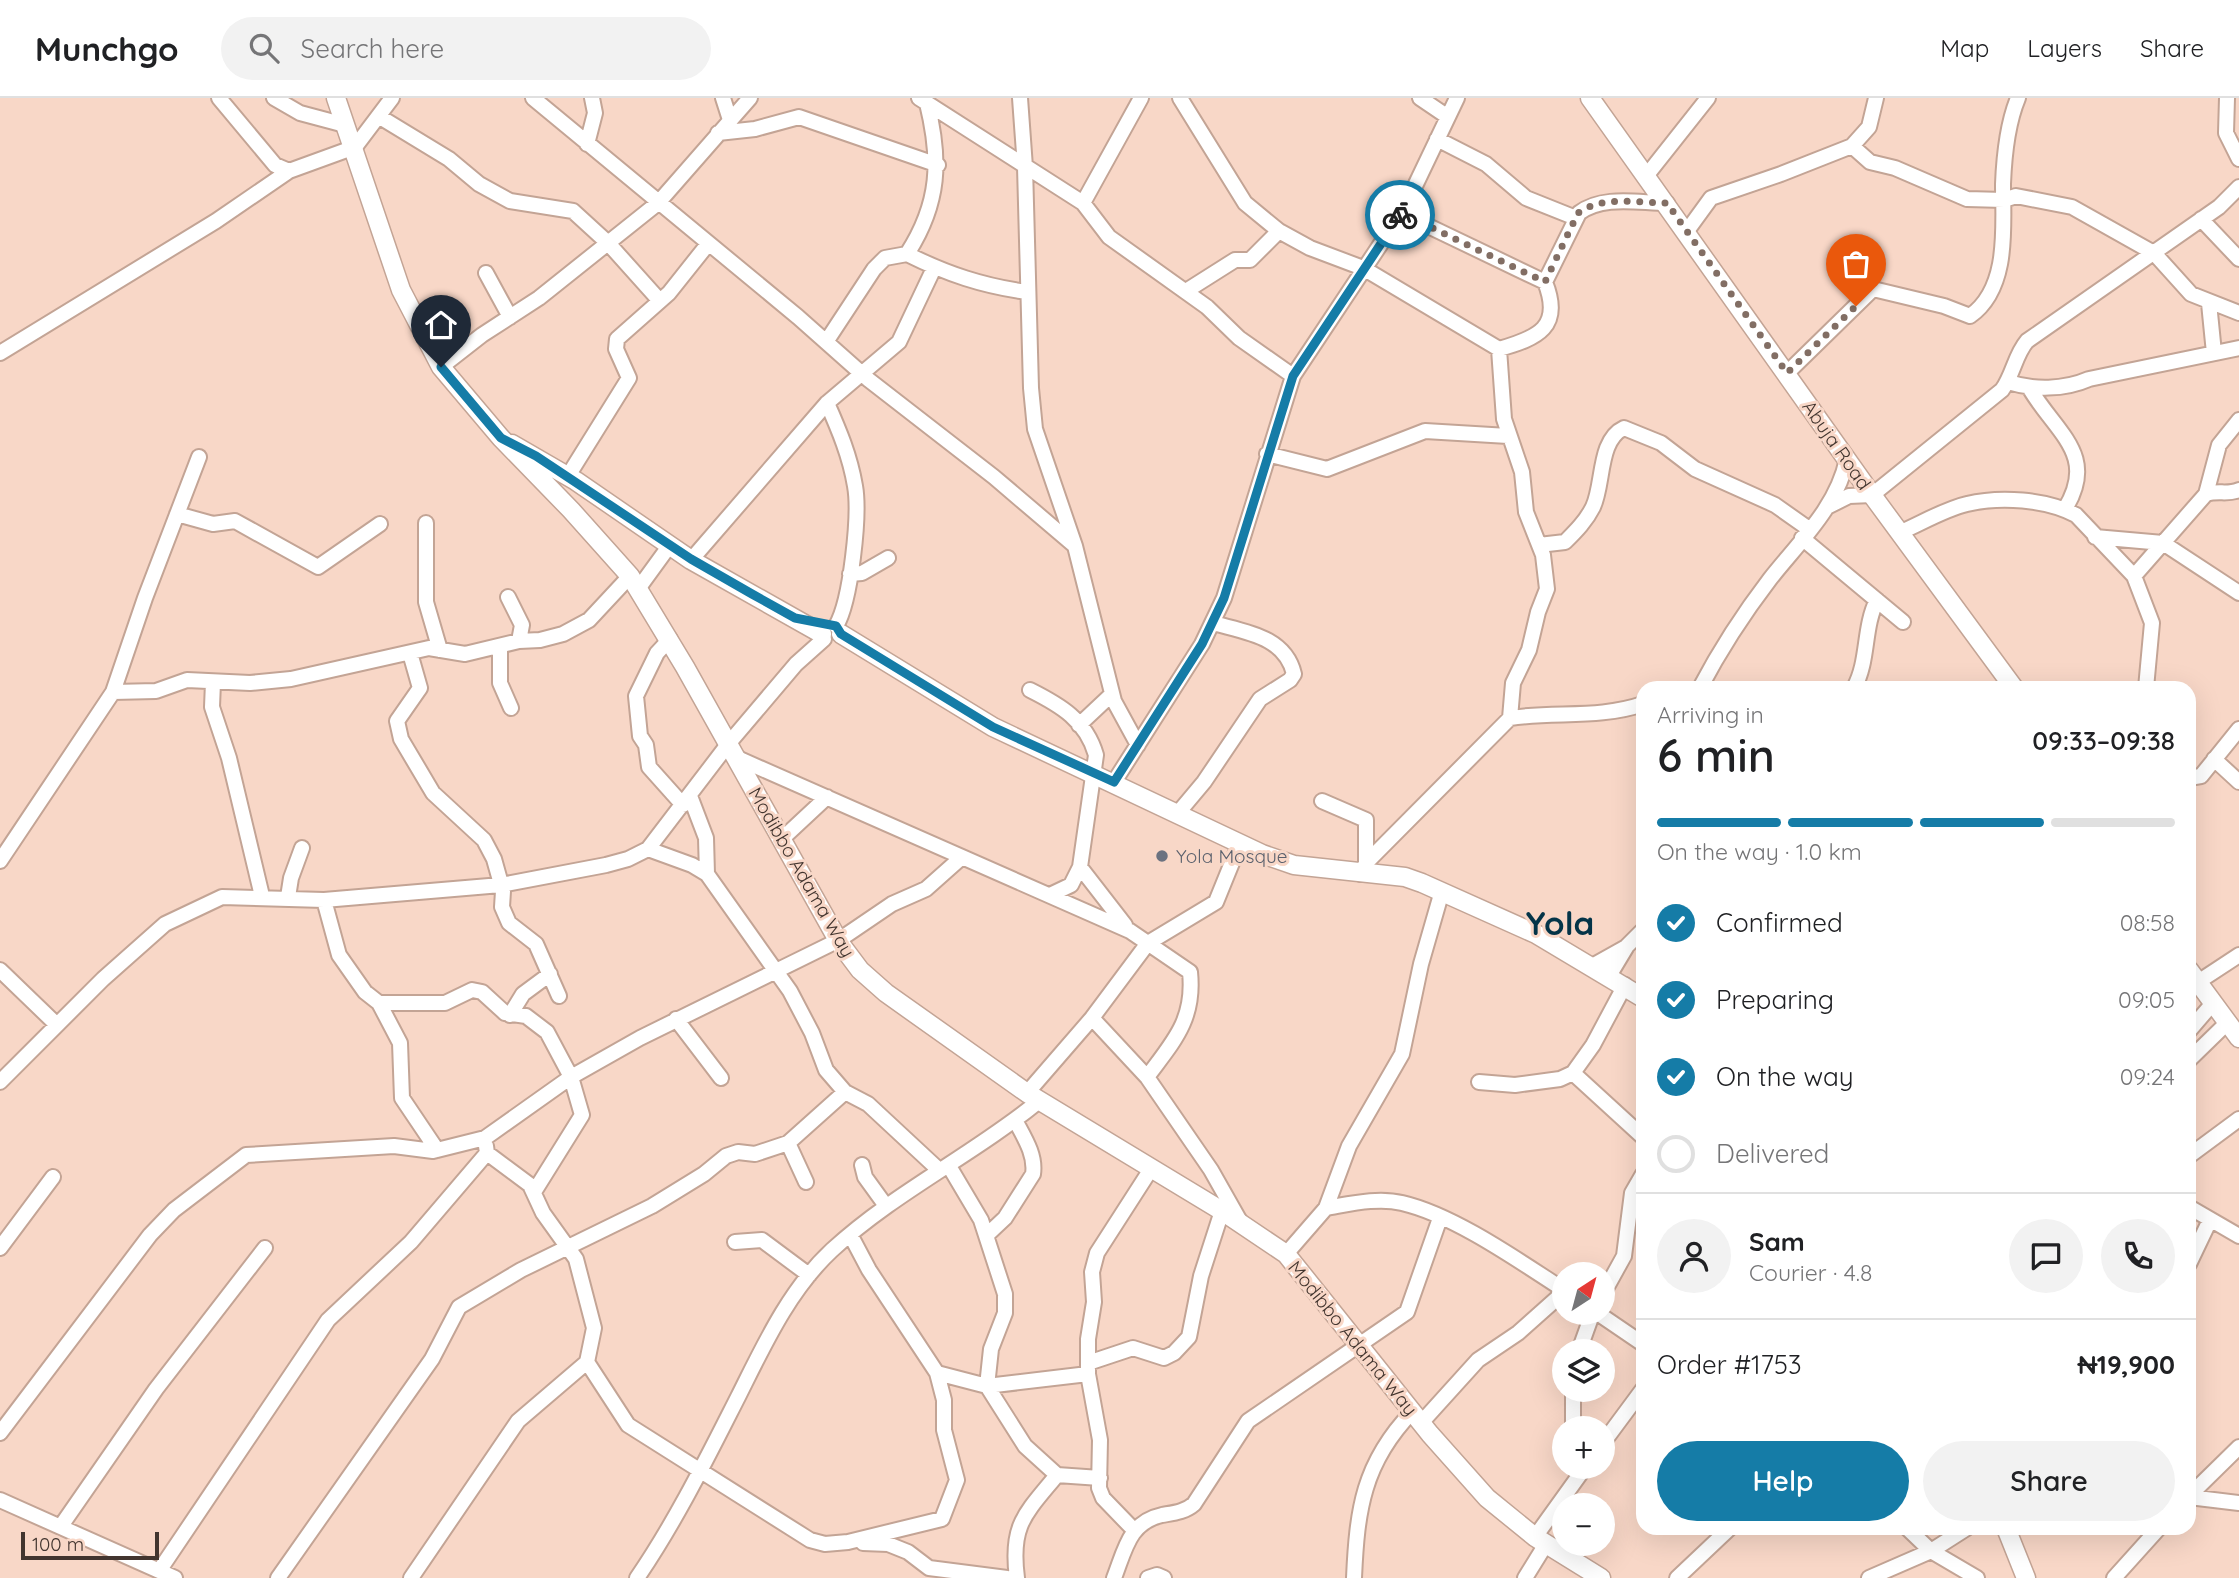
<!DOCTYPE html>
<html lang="en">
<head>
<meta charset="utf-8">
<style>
  body { margin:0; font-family:Quicksand,sans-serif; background:#f2f2f2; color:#202124; height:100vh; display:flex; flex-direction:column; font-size:26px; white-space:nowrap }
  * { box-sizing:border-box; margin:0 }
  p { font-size:23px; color:#757577 }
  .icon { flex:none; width:38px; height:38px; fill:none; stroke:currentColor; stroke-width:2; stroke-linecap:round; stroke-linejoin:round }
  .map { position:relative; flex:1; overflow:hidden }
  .drawer { position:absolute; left:1636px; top:583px; width:560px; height:854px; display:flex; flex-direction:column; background:#fff; border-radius:21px; box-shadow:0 7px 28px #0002 }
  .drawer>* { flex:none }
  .needle { width:46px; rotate:36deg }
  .tools { position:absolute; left:1552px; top:1164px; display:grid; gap:14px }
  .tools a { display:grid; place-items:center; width:63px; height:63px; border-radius:50%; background:#fff; box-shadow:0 7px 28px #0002; font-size:35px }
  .scale { position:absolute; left:21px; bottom:18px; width:138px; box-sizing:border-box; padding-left:7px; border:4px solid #42352f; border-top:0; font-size:19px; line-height:24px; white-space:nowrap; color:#42352f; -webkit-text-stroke:5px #f8d7c7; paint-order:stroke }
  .pin { position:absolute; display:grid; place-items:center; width:60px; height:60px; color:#fff; margin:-72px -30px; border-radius:50% 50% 50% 0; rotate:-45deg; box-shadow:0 0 7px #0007 }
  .pin .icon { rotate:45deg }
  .courier { position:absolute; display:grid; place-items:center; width:70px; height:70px; margin:-35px; border:5px solid #157ca7; border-radius:50%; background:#fff; color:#222; box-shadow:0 2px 9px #0007 }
  .head em { font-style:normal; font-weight:600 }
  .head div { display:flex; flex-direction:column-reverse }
  .head { display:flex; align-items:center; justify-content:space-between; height:119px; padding:0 21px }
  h1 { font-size:46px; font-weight:600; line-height:52px }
  .bar { display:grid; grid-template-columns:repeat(4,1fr); gap:10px 7px; align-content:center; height:84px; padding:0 21px }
  .bar i { height:9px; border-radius:5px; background:#e0e0e0 }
  .bar .active { background:#157ca7 }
  .bar p { grid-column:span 4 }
  .line { display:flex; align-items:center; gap:18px; padding:0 21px; border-top:2px solid #e0e0e0 }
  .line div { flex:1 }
  .round { display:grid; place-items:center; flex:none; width:74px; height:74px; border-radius:37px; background:#f2f2f2 }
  ol { padding:0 21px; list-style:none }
  li { display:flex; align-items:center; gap:21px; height:77px }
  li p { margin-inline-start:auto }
  li .icon { padding:7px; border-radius:50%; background:#157ca7; color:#fff; stroke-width:4 }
  li:last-child { color:#757577 }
  li i { width:38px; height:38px; border:4px solid #e0e0e0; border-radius:50% }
  .cta { display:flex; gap:14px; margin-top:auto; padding:14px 21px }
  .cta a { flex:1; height:80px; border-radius:42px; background:#157ca7; color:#fff; font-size:28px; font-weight:600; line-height:80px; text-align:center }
  .cta a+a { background:#f2f2f2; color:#202124 }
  header { display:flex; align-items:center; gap:42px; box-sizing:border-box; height:98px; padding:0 35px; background:#fff; border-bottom:2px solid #e0e0e0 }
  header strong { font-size:33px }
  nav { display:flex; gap:38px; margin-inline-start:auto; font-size:24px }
  .search { width:490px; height:63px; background:#f2f2f2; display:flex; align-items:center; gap:18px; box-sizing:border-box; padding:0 24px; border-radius:38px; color:#757577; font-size:26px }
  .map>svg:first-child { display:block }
</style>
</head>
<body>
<header>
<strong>Munchgo</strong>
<div class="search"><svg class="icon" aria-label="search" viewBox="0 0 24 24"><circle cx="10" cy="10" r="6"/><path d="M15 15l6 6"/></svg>Search here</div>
<nav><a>Map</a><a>Layers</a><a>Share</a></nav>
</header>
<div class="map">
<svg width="2239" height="1480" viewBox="0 0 2239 1480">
  <rect width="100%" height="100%" fill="#f8d7c7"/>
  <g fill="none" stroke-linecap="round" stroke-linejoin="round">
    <defs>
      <path id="minor" d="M219 0 275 67 289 73 355 49 392 0
        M274 0 300 15 345 27
        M533 0 798 219 869 282 994 379 1075 448
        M723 0 730 22
        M919 0 1083 105 1109 139 1207 209 1239 240 1293 278
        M1020 0 1025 69 1031 290 1035 331 1075 448 1114 603 1138 647
        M1180 0 1245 105 1279 133 1310 150 1363 170 1499 251 1504 321 1522 374 1526 414 1543 457 1547 491 1538 514 1529 552 1513 585 1510 620
        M1420 0 1448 19
        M2227 0 2226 35 2239 61
        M380 19 449 61 479 86 510 103 573 113 608 145 660 203
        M718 35 755 31 799 19 938 67
        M1437 41 1486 66 1526 100 1576 120
        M587 46 595 15 592 0
        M1852 48 1870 64 1895 70 1967 101 2004 102 2016 98 2072 109 2154 155 2191 196 2239 215
        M1647 77 1708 0
        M1083 105 1141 0
        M1401 115 1545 184 1579 115C1603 97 1638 105 1667 105
        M2201 121 2239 161
        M1687 133 1711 100 1781 76 1852 48 1869 29 1876 0
        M907 156C947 176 983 188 1027 194
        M486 175 510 219
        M1186 193 1235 162H1250L1279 133
        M2209 205 2214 255
        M826 244 874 171 885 160 907 156C940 105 941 62 927 5
        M1499 251C1538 240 1563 229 1545 184
        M0 255 216 123 289 73
        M441 269 482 237 539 200 658 105 750 0
        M1787 275 1873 191 1944 208 1970 218C2010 190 2003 127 2003 86 2004 60 2008 24 2018 0
        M2008 284C2033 292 2064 292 2089 281L2239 250
        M2030 291C2057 336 2098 357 2065 411
        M827 305C839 332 850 358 855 388 860 416 851 503 836 528
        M1267 356 1327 371 1425 333 1508 338
        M568 378 629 280 616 251 617 241 669 195 708 146
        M2206 396C2218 392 2228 397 2239 392
        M1829 408 1849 398 1872 397 2002 292C2013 277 2015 257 2027 243L2219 109 2239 89
        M177 416 213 426 235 423 318 469 380 426
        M426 425V504L440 552
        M1901 434C1922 425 1945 411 1967 406 2000 398 2046 401 2076 417L2134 478 2152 525 2146 590
        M2095 439 2163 445 2239 495
        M1802 440 1903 524
        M1539 447 1565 444C1576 433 1586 423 1593 409 1604 386 1598 342 1624 330L1661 345 1695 371 1775 407 1809 431
        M691 462 827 305 899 244 934 170
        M850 476 862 475 888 460
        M2134 478 2206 396 2219 347 2239 322
        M638 491 670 447
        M508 499 522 527 519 543
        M670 541 657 555 636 598 640 638 646 647 649 669 683 707
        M500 549V585L511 610
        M410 555 420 590 397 623 401 641 433 695 484 742 494 761 503 793 502 809 509 825 536 846 559 898
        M213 584 212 609 229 660 262 798
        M1700 590C1720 552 1744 515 1770 481 1800 443 1837 409 1847 361
        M1854 590C1869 563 1863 530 1877 502
        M1030 592C1060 607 1086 622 1096 657L1080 769 1071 787 1050 797
        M113 594 156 593 187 582 250 585 291 581 429 550 465 556 519 543 540 542 563 536 589 522 630 478
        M1079 627 1112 596
        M735 659 1130 833 1190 874C1195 922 1173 944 1147 979
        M2214 661 2239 684
        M2189 680 2201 678 2239 631
        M1114 684 1202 546 1224 500 1293 278 1404 111 1457 0
        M690 698 706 740 707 776
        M1322 703 1366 722V765
        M1178 715 1204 684 1260 601 1290 582 1294 576C1285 538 1245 534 1213 525
        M783 740 827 699
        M648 751 692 767 707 776 790 893 812 935 826 972 845 994 868 1006 939 1072
        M0 763 113 594 145 500 199 359
        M1080 769 1125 827
        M1361 776 1366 765 1510 620C1555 613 1599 621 1643 606
        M288 799 291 780 302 750
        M324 802 339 857 365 894 379 905 400 945 402 1000 437 1052
        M1592 868 1626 849
        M0 872 57 927
        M1609 878 1627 848 1643 832
        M2198 884 2239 857
        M379 905H445L472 892 482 894 505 915 526 918 547 934 571 979 582 1017 534 1094
        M510 917 523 896 550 876
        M1092 920 1147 979 1211 1072 1241 1125
        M676 921 721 980
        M2189 933 2213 905
        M2189 962 2228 924
        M1573 975 1643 1039
        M0 984 103 881 165 826 222 799 324 802 501 787 606 767 628 761 648 751 729 645 796 566 824 541
        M1479 984 1515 987 1560 981 1573 975 1593 947 1625 887
        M1027 995 1092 920 1148 845 1216 804 1240 745
        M788 1045 806 1084
        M487 1055 530 1087 543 1115 576 1161 594 1230 587 1264 628 1327 810 1442 825 1446 848 1444 942 1421 957 1382 944 1332V1302L937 1275 869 1172 851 1138
        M2189 1058 2239 1021
        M862 1067 865 1079 886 1108
        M949 1068 981 1122 1005 1196V1215L991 1251 987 1288 1088 1276
        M2189 1109 2239 1138
        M1326 1110C1350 1106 1378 1099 1402 1105 1454 1117 1519 1163 1564 1192
        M988 1136 1005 1120 1033 1076C1036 1057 1024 1039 1015 1022
        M735 1144 762 1142 809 1177
        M0 1150 53 1079
        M1286 1156 1326 1110 1349 1048 1402 956 1421 866 1442 793
        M2189 1166 2210 1122
        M1603 1196 1624 1158 1632 1095 1643 1076
        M1596 1214 1643 1246
        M1579 1253 1593 1214
        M1088 1265 1133 1250 1164 1260 1174 1255 1189 1239 1201 1178 1222 1113
        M937 1275 987 1288 1025 1348 1057 1377 1100 1380
        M1573 1292V1330
        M1421 1325 1478 1262 1518 1235 1564 1194
        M0 1335 150 1137 174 1112 246 1057 394 1048 433 1053 485 1040 571 979 640 940 839 842 892 806 926 791 962 759
        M1603 1345 1643 1291
        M2189 1398 2239 1349
        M2189 1399 2239 1405
        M0 1402 175 1480
        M61 1428 156 1291 265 1150
        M1907 1430 1931 1453 1977 1480
        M1133 1431 1103 1400 1099 1390 1100 1342 1088 1276V1241L1094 1204 1092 1174 1097 1155 1151 1071
        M1535 1439 1586 1368
        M863 1445 888 1446 908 1454 929 1470 1007 1480
        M159 1473 328 1222 411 1144 487 1055 486 1048
        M278 1480 432 1261 459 1209 521 1172 652 1108 704 1076 726 1058 738 1054 755 1056 788 1045 845 994
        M411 1480 518 1323 587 1264
        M637 1480C676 1423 707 1360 738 1299 764 1247 789 1192 832 1152 895 1094 973 1057 1039 1003
        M1017 1480C1010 1427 1025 1416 1057 1377
        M1114 1480C1125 1452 1129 1424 1162 1417 1173 1415 1185 1414 1194 1406L1248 1323 1407 1214 1440 1120
        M1148 1480 1157 1477 1164 1480
        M1354 1480C1357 1412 1363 1365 1412 1314
        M1525 1480 1546 1446
        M1677 1480 1730 1430
        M1869 1480 1931 1453 1967 1430
        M2114 1480 2159 1430"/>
      <path id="major" d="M336 0 401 192 441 269 501 340 571 412 630 478 685 569 839 844 860 872 886 895 1027 995 1222 1113 1286 1156 1430 1336 1487 1400 1535 1439 1601 1480
        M1590 0 1872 397 2014 590
        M512 346 576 383 691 462 822 536
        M841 536 993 629 1262 756 1294 767 1405 779 1422 785 1536 836 1643 900
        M2189 872 2239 940
        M2006 1430 2026 1480"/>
    </defs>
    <!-- minor casing -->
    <use href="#minor" stroke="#c3a495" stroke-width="18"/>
    <!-- major casing -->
    <use href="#major" stroke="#c3a495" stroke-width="21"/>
    <!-- minor -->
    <use href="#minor" stroke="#fff" stroke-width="14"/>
    <!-- major -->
    <use href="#major" stroke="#fff" stroke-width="18"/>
  </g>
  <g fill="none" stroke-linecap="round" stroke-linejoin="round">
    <!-- done -->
    <path stroke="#826e64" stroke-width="7" stroke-dasharray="0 12.6" d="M1400 117 1401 115 1545 184 1578 115C1603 97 1638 105 1667 105L1787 275 1856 208"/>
    <!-- route -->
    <path stroke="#157ca7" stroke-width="9" d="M441 269 501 340 536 358 691 461 752 496 795 520 836 528 841 536 993 629 1114 684 1202 546 1224 500 1293 278 1400 117"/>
  </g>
  <!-- markers -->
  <circle fill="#6b7280" stroke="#f8d7c7" stroke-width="2.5" cx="1162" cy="758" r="7"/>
  <g text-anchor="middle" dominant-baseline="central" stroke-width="6" stroke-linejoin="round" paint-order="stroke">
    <!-- street labels -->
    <g font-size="19" fill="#42352f" stroke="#f8d7c7">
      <text transform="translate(1837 347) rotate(55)">Abuja Road</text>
      <text transform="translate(802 774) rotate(60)">Modibbo Adama Way</text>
      <text transform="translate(1353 1240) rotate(51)">Modibbo Adama Way</text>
    </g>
    <!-- worship labels -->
    <g font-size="19" fill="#5b616d" stroke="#f8d7c7" text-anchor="start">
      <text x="1176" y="758">Yola Mosque</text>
    </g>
    <!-- town labels -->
    <g font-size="33" font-weight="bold" fill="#043448" stroke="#f8d7c7">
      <text x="1560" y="824">Yola</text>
    </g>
  </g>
</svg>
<div class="tools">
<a><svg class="needle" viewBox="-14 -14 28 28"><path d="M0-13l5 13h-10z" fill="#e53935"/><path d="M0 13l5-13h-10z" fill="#757577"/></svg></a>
<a><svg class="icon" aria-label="layers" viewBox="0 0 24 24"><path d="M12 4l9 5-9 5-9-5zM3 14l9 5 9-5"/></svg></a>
<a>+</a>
<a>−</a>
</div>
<div class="scale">100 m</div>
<div class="pin" style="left:1856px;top:208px;background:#ea580c"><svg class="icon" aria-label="bag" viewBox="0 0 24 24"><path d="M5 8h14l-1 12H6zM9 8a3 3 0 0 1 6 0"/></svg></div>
<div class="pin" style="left:441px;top:269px;background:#1f2937"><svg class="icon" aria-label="home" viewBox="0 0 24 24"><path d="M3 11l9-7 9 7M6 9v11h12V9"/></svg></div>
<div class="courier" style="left:1400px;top:117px"><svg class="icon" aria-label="bike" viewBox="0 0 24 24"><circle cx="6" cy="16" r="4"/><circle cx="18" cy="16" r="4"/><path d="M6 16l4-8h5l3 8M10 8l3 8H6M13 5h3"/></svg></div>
<section class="drawer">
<div class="head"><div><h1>6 min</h1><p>Arriving in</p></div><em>09:33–09:38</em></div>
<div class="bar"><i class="active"></i><i class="active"></i><i class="active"></i><i></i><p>On the way · 1.0 km</p></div>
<ol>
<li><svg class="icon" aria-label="check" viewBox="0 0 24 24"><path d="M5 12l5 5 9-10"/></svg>Confirmed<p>08:58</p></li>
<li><svg class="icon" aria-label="check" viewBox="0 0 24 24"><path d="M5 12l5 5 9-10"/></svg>Preparing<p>09:05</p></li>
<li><svg class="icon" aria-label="check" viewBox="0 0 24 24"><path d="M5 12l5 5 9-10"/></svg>On the way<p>09:24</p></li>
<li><i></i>Delivered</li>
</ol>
<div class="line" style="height:126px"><a class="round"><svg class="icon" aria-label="person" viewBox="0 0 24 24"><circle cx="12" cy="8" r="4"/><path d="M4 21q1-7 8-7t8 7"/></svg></a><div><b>Sam</b><p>Courier · 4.8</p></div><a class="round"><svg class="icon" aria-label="chat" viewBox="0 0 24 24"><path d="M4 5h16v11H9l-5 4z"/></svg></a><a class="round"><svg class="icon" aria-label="phone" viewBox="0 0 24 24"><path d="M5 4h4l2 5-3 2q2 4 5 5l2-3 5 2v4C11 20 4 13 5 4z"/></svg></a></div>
<div class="line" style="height:91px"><div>Order #1753</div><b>₦19,900</b></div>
<div class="cta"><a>Help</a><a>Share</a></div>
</section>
</div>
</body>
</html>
